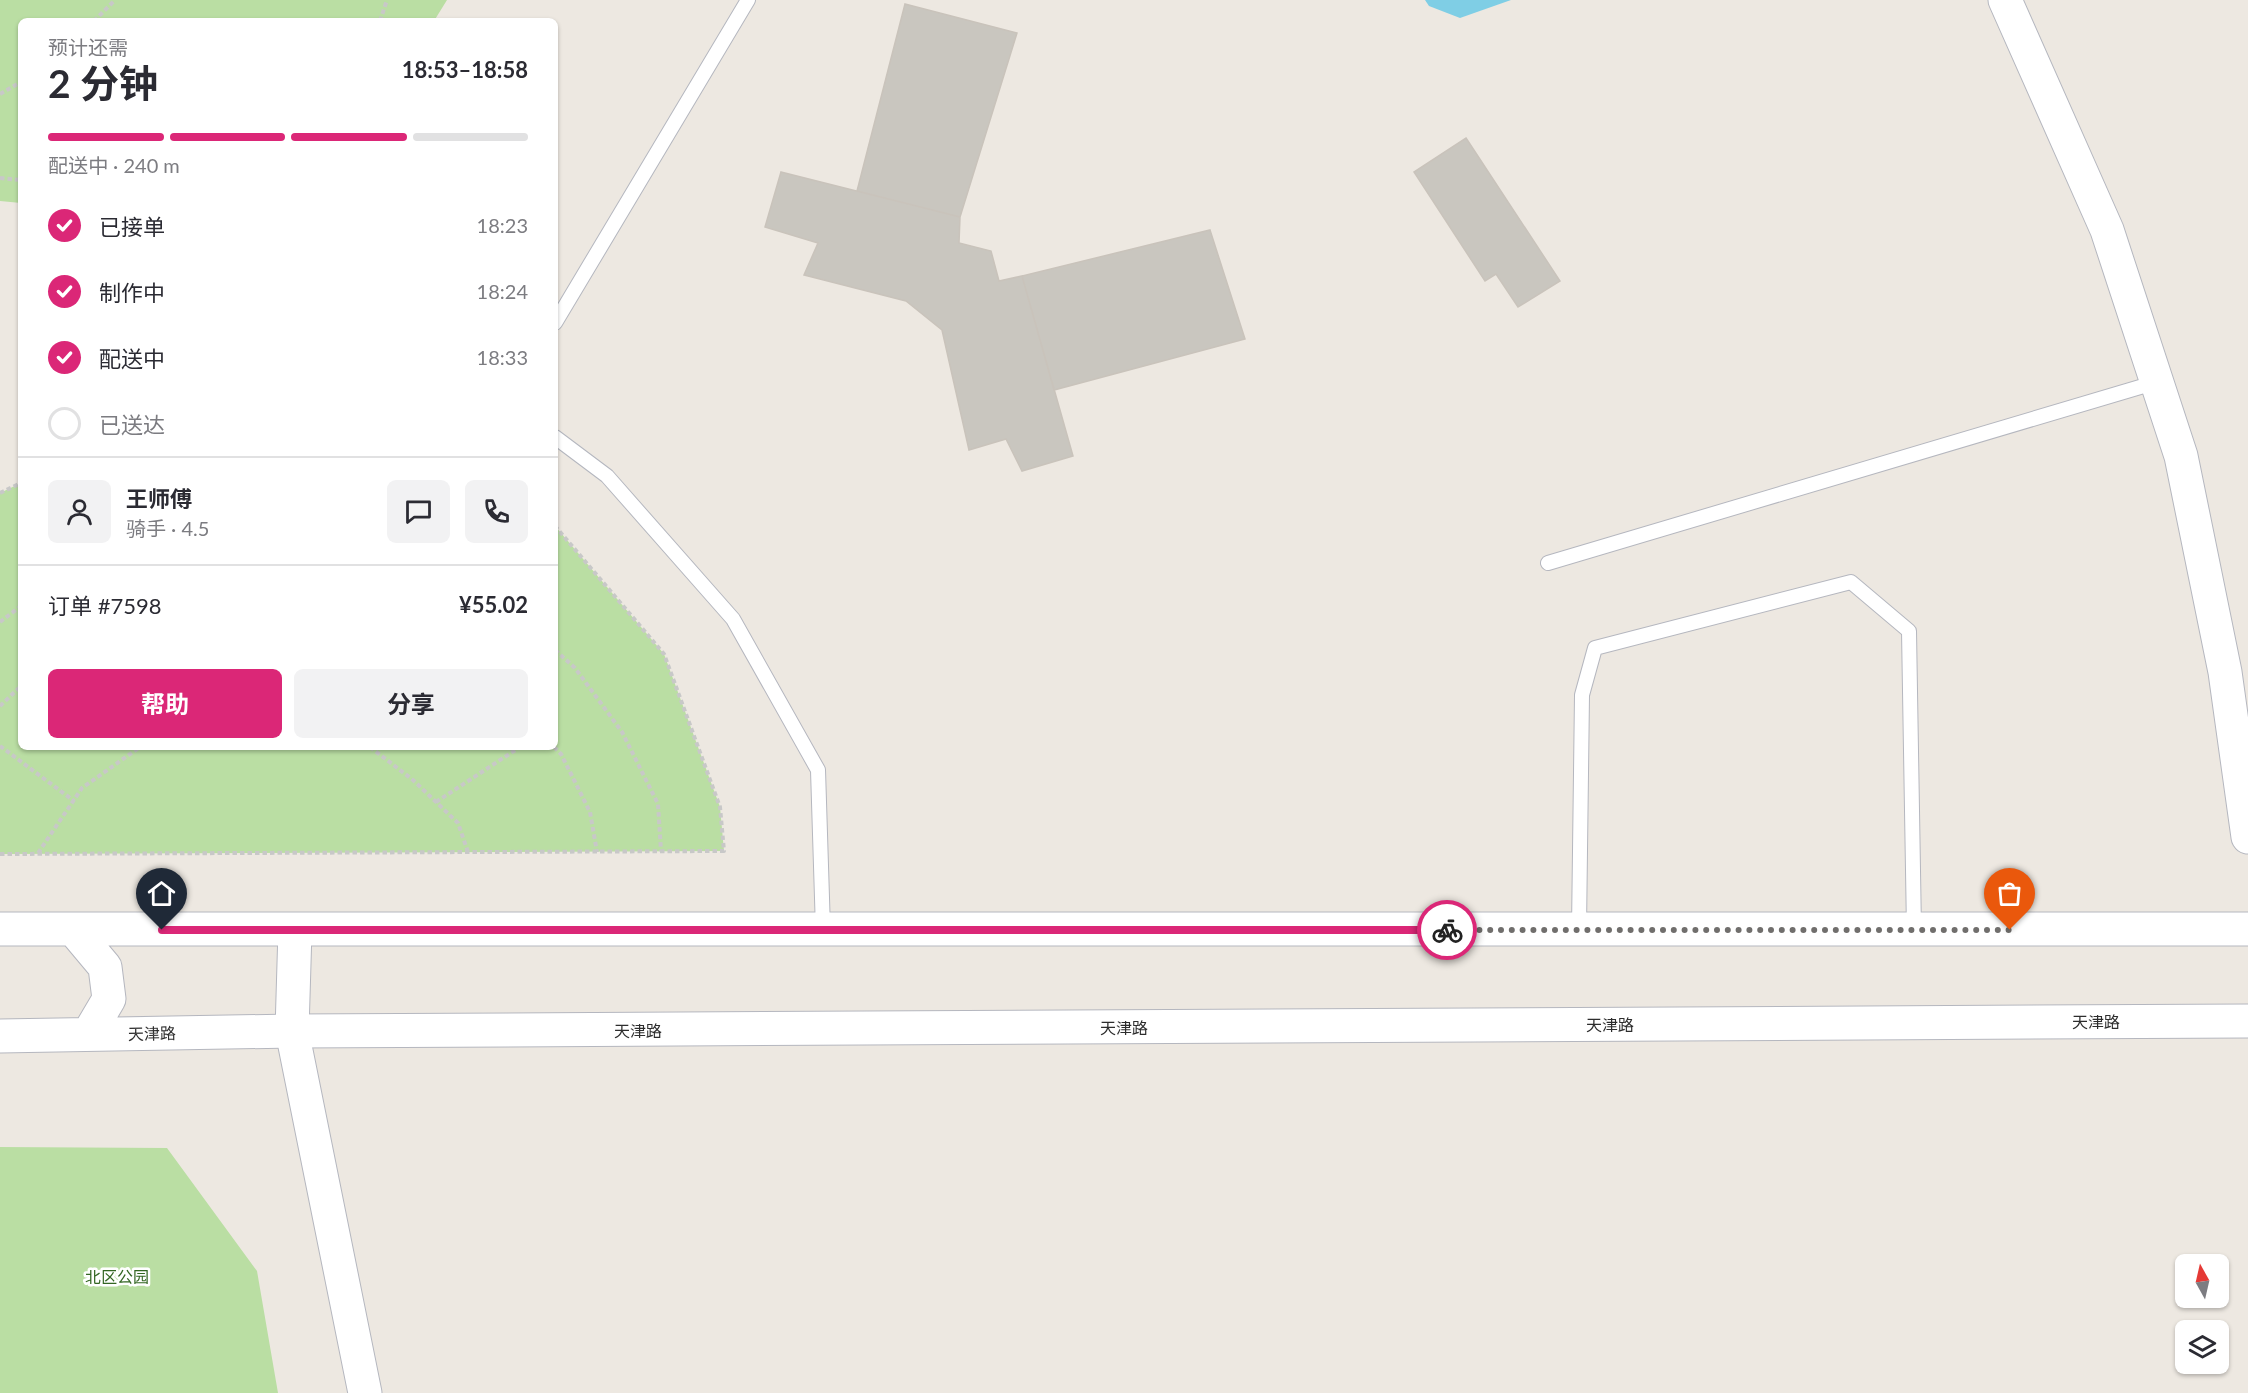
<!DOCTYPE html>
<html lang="zh">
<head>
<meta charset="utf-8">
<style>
  body { margin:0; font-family:Lato,"Noto Sans SC",sans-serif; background:#f2f2f3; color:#2b2b33; height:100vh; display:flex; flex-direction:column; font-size:22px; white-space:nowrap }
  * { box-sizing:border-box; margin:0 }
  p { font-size:20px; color:#7c7c81 }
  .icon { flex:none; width:33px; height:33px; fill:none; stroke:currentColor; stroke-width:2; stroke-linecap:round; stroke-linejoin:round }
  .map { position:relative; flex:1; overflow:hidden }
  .drawer { position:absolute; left:18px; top:18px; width:540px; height:732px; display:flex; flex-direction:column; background:#fff; border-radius:9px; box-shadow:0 2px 4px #0004 }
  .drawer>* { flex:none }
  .needle { width:39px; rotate:352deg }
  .tools { position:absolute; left:2175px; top:1254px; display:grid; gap:12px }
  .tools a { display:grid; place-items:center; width:54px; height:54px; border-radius:9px; background:#fff; box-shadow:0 2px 4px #0004; font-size:30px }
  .pin { position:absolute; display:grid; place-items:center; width:51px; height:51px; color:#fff; margin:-62px -26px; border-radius:50% 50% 50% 0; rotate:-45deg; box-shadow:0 0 6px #0007 }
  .pin .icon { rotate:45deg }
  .courier { position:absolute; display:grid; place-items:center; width:60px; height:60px; margin:-30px; border:4px solid #db2777; border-radius:50%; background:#fff; color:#222; box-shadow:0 2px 8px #0007 }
  .headline em { font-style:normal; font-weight:700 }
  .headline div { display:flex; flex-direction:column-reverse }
  .headline { display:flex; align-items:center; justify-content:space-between; height:102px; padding:0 30px }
  h1 { font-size:39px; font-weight:700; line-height:45px }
  .bar { display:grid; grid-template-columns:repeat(4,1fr); gap:9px 6px; align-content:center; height:72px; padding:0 30px }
  .bar i { height:8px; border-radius:4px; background:#e1e1e2 }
  .bar .current { background:#db2777 }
  .bar p { grid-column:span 4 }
  .line { display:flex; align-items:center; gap:15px; padding:0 30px; border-top:2px solid #e1e1e2 }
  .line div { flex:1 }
  .round { display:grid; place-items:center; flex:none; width:63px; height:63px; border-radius:9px; background:#f2f2f3 }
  ol { padding:0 30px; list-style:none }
  li { display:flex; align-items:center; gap:18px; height:66px }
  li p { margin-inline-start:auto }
  li .icon { padding:6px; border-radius:50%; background:#db2777; color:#fff; stroke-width:4 }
  li:last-child { color:#7c7c81 }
  li i { width:33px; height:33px; border:3px solid #e1e1e2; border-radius:50% }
  .primary-button { display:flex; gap:12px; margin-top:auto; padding:12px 30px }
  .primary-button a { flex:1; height:69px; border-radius:9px; background:#db2777; color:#fff; font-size:24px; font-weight:700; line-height:69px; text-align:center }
  .primary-button a+a { background:#f2f2f3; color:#2b2b33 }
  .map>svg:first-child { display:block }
</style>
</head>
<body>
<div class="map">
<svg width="2248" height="1393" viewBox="0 0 2248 1393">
  <rect width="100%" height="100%" fill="#ede8e1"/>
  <!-- green -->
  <path fill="#badea3" d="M0 0H447L434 21H21V203L0 201Z
    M21 483V747H555V526L664 654 720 807 724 851 0 854V493Z
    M0 1147 167 1148 257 1271 278 1393H0Z"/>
  <!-- water -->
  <path fill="#7fcee5" d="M1425 0H1511L1460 18 1429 6Z"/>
  <!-- building -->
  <path fill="#c9c6bf" stroke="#c9c3bb" stroke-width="1.5" d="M905 4 1017 33 960 217 857 191Z
    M1466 138 1560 281 1518 307 1496 274 1485 281 1414 172Z
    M781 172 960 217 959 243 991 251 999 281 1022 276 1073 456 1022 471 1006 439 969 450 942 330 906 301 804 275 818 243 765 227Z
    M1210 230 1245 339 1054 390 1022 276Z"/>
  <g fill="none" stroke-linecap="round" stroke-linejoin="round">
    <defs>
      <path id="service" d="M555 323 748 0
        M555 437 607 476 733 619 818 770 823 930
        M1548 563 2157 382
        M1579 929 1582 695 1595 648 1851 582 1909 631 1914 930"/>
      <path id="tertiary" d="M2005 0 2107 230 2181 456 2225 672 2248 837
        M295 930 292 1031 365 1393"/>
      <path id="secondary" d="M0 929H2248
        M74 930 105 967 109 999 89 1033
        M0 1036 292 1031 2248 1021"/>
    </defs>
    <!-- service casing -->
    <use href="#service" stroke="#b5b7bf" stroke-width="16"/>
    <!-- tertiary casing -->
    <use href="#tertiary" stroke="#b5b7bf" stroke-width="35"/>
    <!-- secondary casing -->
    <use href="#secondary" stroke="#b5b7bf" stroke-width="35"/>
    <!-- path -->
    <path stroke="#c8c8c8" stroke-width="4" stroke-dasharray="4.5 3" stroke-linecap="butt" d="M94 21 115 0
      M380 21 387 0
      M0 94 21 82
      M0 178 21 180
      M0 493 21 483
      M0 622 21 606
      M555 650 575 668 622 732 658 804 661 851
      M0 706 21 686
      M0 746 74 801
      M370 747 413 780 458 823 468 852
      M554 747 561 754 590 812 597 852
      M436 802 520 747
      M38 853 82 788 140 747
      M0 854 724 851 720 807 664 654 555 526"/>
    <!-- service -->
    <use href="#service" stroke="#fff" stroke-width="14"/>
    <!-- tertiary -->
    <use href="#tertiary" stroke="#fff" stroke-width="33"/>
    <!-- secondary -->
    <use href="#secondary" stroke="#fff" stroke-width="33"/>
  </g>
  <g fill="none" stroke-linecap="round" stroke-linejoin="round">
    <!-- done -->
    <path stroke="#706e6c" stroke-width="6" stroke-dasharray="0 10.8" d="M1447 930H2010"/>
    <!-- route -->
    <path stroke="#db2777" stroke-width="8" d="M162 930H1447"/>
  </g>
  <g text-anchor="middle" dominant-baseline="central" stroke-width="5" stroke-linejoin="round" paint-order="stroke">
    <!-- street labels -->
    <g font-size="16" fill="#2d2d2d" stroke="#fff">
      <text x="2096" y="1021">天津路</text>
      <text x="1610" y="1024">天津路</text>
      <text x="1124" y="1027">天津路</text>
      <text x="638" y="1030">天津路</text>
      <text transform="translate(152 1033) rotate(-1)">天津路</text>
    </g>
    <!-- park labels -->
    <g font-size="16" fill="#362" stroke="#fff">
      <text x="117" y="1276">北区公园</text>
    </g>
  </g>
</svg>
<div class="tools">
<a><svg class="needle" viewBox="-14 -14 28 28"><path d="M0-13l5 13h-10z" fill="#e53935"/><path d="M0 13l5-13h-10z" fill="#7c7c81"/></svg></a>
<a><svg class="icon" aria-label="layers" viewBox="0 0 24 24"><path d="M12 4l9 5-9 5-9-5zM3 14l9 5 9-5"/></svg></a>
</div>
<div class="pin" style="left:2010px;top:930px;background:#ea580c"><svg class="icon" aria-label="bag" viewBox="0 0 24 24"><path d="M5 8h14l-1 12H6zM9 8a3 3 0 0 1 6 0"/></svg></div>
<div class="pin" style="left:162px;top:930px;background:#1f2937"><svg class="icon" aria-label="home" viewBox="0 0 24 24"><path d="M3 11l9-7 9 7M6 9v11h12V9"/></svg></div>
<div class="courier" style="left:1447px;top:930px"><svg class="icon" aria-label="bike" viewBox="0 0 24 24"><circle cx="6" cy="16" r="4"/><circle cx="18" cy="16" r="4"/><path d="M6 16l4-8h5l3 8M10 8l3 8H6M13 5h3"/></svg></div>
<section class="drawer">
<div class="headline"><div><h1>2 分钟</h1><p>预计还需</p></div><em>18:53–18:58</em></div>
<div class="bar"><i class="current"></i><i class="current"></i><i class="current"></i><i></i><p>配送中 · 240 m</p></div>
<ol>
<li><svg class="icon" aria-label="check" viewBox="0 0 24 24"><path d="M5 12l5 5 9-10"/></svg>已接单<p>18:23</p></li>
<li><svg class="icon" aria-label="check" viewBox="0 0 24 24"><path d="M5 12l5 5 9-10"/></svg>制作中<p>18:24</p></li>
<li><svg class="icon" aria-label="check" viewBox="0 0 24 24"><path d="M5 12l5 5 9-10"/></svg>配送中<p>18:33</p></li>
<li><i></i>已送达</li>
</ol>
<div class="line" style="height:108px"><a class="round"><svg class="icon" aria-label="person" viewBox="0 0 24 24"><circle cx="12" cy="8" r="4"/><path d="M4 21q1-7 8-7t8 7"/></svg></a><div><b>王师傅</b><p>骑手 · 4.5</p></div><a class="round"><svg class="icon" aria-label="chat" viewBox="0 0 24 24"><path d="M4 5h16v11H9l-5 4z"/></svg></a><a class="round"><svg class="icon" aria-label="phone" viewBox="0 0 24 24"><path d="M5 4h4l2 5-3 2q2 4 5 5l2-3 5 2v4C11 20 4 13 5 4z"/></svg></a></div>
<div class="line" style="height:78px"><div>订单 #7598</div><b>¥55.02</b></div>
<div class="primary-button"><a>帮助</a><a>分享</a></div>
</section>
</div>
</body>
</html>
